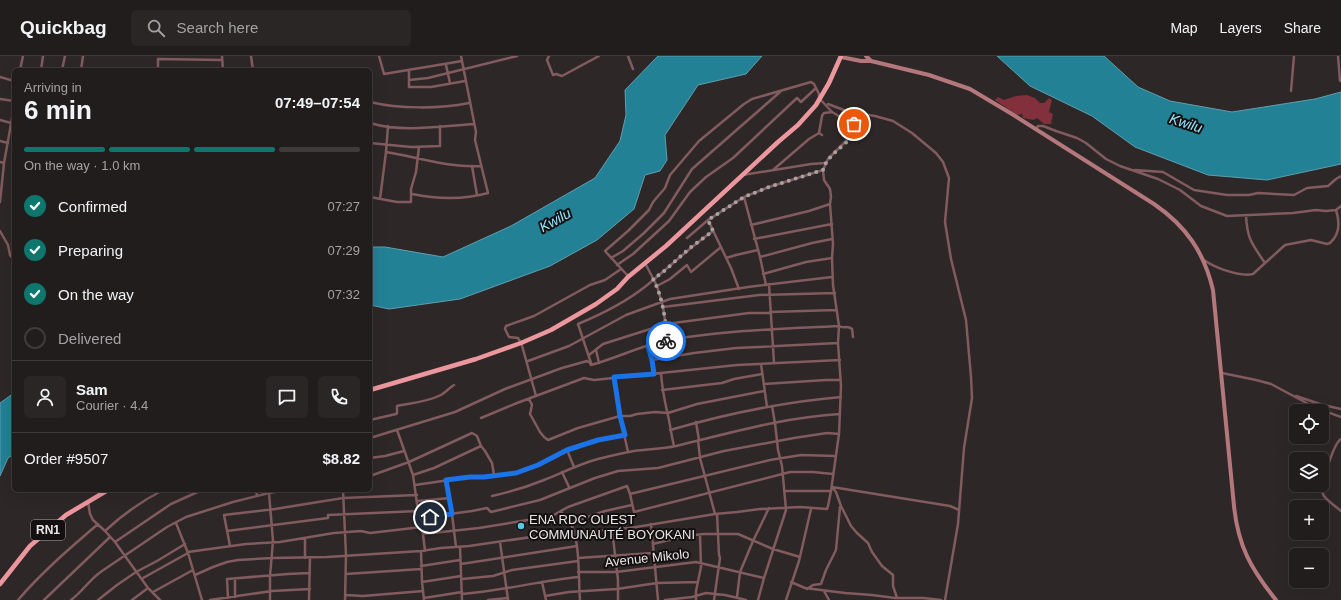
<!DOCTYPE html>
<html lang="en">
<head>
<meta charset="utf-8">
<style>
  body { margin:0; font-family:Arial,sans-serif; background:#2a2626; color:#f1f3f6; height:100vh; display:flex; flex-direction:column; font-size:15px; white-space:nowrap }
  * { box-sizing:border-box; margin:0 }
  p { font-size:13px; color:#a2a2a4 }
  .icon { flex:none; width:22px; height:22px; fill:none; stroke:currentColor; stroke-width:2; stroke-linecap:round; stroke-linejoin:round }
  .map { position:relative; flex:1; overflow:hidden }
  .side { position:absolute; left:12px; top:12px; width:360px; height:424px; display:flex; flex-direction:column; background:#221d1d; border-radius:6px; box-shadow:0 4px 16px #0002,0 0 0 1px #3f3b3b }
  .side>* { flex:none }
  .buttons { position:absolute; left:1289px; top:348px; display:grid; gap:8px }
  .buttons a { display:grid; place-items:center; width:40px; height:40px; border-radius:6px; background:#221d1d; box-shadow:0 4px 16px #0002,0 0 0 1px #3f3b3b; font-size:20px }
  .pin { position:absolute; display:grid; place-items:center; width:34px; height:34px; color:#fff; margin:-17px; border:2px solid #fff; border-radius:50%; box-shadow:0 1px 4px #0007 }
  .courier { position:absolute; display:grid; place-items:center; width:40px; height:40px; margin:-20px; border:3px solid #1a73e8; border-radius:50%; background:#fff; color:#222; box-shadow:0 1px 5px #0007 }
  .summary em { font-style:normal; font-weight:700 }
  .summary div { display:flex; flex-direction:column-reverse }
  .summary { display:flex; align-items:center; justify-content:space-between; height:68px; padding:0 12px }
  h1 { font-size:26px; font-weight:700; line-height:30px }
  .bar { display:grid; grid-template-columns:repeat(4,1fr); gap:6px 4px; align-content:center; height:48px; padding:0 12px }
  .bar i { height:5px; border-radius:3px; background:#3f3b3b }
  .bar .active { background:#0f766e }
  .bar p { grid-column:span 4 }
  .line { display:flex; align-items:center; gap:10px; padding:0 12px; border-top:1px solid #3f3b3b }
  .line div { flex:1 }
  .round { display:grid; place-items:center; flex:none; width:42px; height:42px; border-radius:6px; background:#2a2626 }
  ol { padding:0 12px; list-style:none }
  li { display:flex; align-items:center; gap:12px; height:44px }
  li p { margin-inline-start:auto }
  li .icon { padding:4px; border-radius:50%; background:#0f766e; color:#fff; stroke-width:4 }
  li:last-child { color:#a2a2a4 }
  li i { width:22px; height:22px; border:2px solid #3f3b3b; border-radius:50% }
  header { display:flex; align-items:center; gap:24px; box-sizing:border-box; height:56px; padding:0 20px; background:#221d1d; border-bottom:1px solid #3f3b3b }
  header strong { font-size:19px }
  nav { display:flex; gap:22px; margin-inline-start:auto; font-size:14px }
  .search { width:280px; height:36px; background:#2a2626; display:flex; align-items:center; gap:10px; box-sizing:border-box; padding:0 14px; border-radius:6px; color:#a2a2a4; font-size:15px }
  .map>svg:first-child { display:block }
</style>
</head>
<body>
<header>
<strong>Quickbag</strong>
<div class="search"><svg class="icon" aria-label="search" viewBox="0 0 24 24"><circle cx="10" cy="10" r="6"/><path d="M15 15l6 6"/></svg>Search here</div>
<nav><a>Map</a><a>Layers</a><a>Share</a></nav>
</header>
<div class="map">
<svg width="1341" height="544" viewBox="0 0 1341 544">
  <rect width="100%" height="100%" fill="#2e2727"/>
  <!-- forest -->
  <path fill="#81303c" d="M1027 39 1035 42 1040 47H1044L1049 42 1052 44 1049 56 1053 58 1051 68H1044L1037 62 1034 64 1023 62 1022 58 1017 59 995 44 998 41 1004 44 1016 40Z"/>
  <!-- water -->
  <path fill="#238195" stroke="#5f9fad" d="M658 0H762L746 18 698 29 665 79 667 104 660 115 645 119 634 153 597 184 550 210 460 243 389 253 370 249V191H385L443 201 511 170 595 122 620 85 626 59 625 34Z
    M997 0H1104L1138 31 1170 45 1232 56 1315 43 1341 36V108L1267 124 1208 119 1135 91 1092 60 1030 30Z
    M14 337V398L8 402 0 420V347Z"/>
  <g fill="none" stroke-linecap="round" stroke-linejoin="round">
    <!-- minor -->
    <path stroke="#815b5e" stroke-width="2.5" d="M222 0 223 14
      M251 0 253 14
      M379 0 384 18 462 5
      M549 0 547 4 553 19 556 18 562 20 599 0
      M628 0 633 13
      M1338 0 1340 25
      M446 9 450 27
      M20 14 23 0
      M41 14 43 0
      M62 14 65 0
      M81 14 83 0
      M158 14V3L222 4
      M409 15V31H431L465 25
      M0 21 14 25
      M409 24 428 22 517 0
      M1291 35 1294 0
      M0 43 14 45
      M370 48V46C399 53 440 53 469 47
      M828 48 849 56 875 60 893 65 912 77 936 97 943 106 949 122 945 166 951 203 966 264 971 321 972 342 964 392 958 468 945 544
      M0 64 11 67
      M370 67C403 77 441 70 474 68
      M1036 73 1038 70H1043L1056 75 1077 82 1086 87 1106 103 1120 110 1158 123 1180 134 1201 150 1227 160 1293 157 1316 154 1326 155 1336 154 1341 150
      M822 79 819 77 822 60 824 57 832 56
      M0 85 8 87
      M370 87 411 91 440 90V70
      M386 96C417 101 449 112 481 110
      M0 106 4 107
      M472 110 477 139
      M773 114 809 83 819 77
      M1135 114 1163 116 1194 134 1227 139H1249L1258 137 1294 139 1307 132 1328 130 1336 123 1341 120
      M743 119 811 108 825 107
      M412 138C436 143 463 144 488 137L475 84 476 76 461 0
      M370 141 397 146H411V133L416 116 419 91
      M744 141 760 201 766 229
      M380 143 386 96 388 70
      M0 146 4 107 14 51
      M1246 159C1247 183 1252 188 1265 207
      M708 164 731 212 739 233
      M751 169 809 155 830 148
      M0 175 8 189 10 199 14 203
      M687 182 708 164 744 141 769 131 823 114
      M754 183 832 168
      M12 188 14 176
      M760 201 812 187 832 183
      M611 202 623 195 644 177 664 157 692 113 780 36
      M726 202 736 199 758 194
      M1204 204C1215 212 1240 221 1253 218L1285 189 1311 184 1327 188 1330 187C1340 178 1340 166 1336 154
      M645 207 657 230 663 251 668 284
      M617 209 633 198 669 165 690 136 706 121 733 102 797 42 801 46 816 32
      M763 218 806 206 832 202
      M769 228 774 307
      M657 230 670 223 687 209 691 216 721 191
      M663 251 759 239 835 237
      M770 256 836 254
      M521 286 536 340
      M521 287 518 282 509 281 505 273 506 270 534 260 590 229 605 224 621 213
      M648 290 652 304 654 318
      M596 294 599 307
      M589 299 603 288 666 268 749 257H770
      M652 304 694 297 736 292 838 287
      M528 305 569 290 626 259 670 243 748 231 832 221
      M591 307 578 268C602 258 626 246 646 230 668 212 689 192 713 175
      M761 308 767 351
      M591 309C617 302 642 289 669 284 725 274 783 273 839 270 843 273 848 269 852 273L853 281
      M661 317C662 331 664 342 667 355 670 367 671 378 674 390
      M1222 317 1256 324 1271 328 1314 351 1341 361
      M614 321 620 360 628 396
      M764 328 826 324H840
      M662 334 722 327 734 323 762 318
      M1296 340 1323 349 1341 353
      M529 343 532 349 530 358 540 376 544 381 548 384 578 372 620 360H630L637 358 655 356 668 357 697 348 764 335
      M481 362 517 347 584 322 594 324 737 309 840 304
      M370 364 396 358 397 357V350C412 347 427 346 441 339 446 336 449 332 454 329
      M696 366 699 384
      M397 374 413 419 418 455 423 478 425 495
      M670 374C726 358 783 346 841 341
      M370 382 455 356 505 333 562 312 587 305 590 307 591 309
      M1341 383C1334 387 1320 429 1323 438 1324 443 1337 451 1341 455
      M698 384 700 402 715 458
      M567 394 574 411
      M370 402 385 400 404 395
      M562 416 569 431
      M413 419 434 412 481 390
      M370 420 409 406 472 377 477 380 481 390 485 395 492 407 494 419
      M446 424 452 458 456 491
      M415 429 470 421H484L516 417 538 409 567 394 598 384 625 379
      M832 431 836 436 841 450 851 470 857 477 868 487 872 496 882 510 893 519V530L897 542
      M832 431 950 450 959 454
      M256 434 257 440
      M343 434 346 499 345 544
      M785 435H831
      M269 437 273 485 270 520V544
      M630 438 770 404 801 399 835 400
      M492 440C510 436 527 431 544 424 562 417 579 408 598 403 610 400 622 397 634 395 648 393 662 393 676 390 730 377 785 361 840 358
      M418 445 450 442
      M88 446 90 458 93 464 105 475 115 486 148 532 160 544
      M561 456C563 458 566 460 568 463 581 480 578 522 580 544
      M420 462 472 455 487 452 491 456 540 444 595 422 618 415 658 412 724 395 794 382 827 377 839 378
      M176 467 188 497 202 544
      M570 467 605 455 632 449
      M651 468 658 544
      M612 473 618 524V544
      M105 475C123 458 142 445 163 434
      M227 475 328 462V459L418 455
      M423 478 479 472 552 460 568 451 627 430 630 438 634 456 790 416H813L833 418
      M305 482V502
      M115 486 171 448 202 434
      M500 486 508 544
      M653 488 685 480 704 478H738L773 493 800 501
      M230 490 224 459 275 453 343 442 417 439
      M460 491 462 544
      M421 495 422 526 424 544
      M188 496 246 488 280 486 334 477 361 475 370 477 422 471
      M578 502 653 497
      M461 508 577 490
      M421 510 460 504
      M578 516H616L696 506 764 522
      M346 518 421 513
      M195 519 213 511 227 506 238 504 272 502 327 501 421 495 441 492 469 490 573 475H594L630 472 715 458 737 456 760 453 800 451 827 453 828 450 831 435 839 378 841 330 838 287 839 270 833 229 832 202 833 188 830 148 831 141 830 133 824 124 823 114 828 103 854 77 856 71 855 70 832 56 819 42V38L814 28 811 26 752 43 744 48 699 85 670 119 665 132 653 146 649 154 628 175 605 195 628 220
      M143 522 188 497
      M235 523V541
      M462 523 493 520 512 514 578 505
      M422 526 461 520
      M542 526 546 544
      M791 526 805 532 845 537 872 539 895 542H923L941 544
      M807 533 813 529 821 528 826 514 836 494 840 451
      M824 535 829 544
      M153 536 193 514
      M462 538C501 535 539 525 578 521
      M346 539 363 540 423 535
      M545 540 569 536 617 533 657 527 698 526
      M737 541 740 516 753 485 769 452
      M228 542 227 523 288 518 310 517
      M424 542 462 536
      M18 544C42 516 70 492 98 468
      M44 544 110 481
      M71 544C83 535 90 523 102 515L167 471 186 461 233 446 269 437 286 434
      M98 544 117 529 136 516 157 505 185 488
      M132 544 148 532
      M210 544 272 535 310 533
      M309 544 310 501
      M488 544 508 542
      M665 544 692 541 706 537 725 539 746 544
      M696 544V535L701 511 700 479
      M714 544 720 502 719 499 717 458
      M758 544 764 522 786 454 782 410 778 394 775 367 772 350
      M786 544 799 505 811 453"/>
    <!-- secondary -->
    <path stroke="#b3777c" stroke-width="4" d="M866 0 871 5
      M841 1 861 5H871L929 19 970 33 1012 58 1154 148C1186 170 1204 196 1213 234L1234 450C1238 490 1251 513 1276 544"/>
    <!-- trunk -->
    <path stroke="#ec969e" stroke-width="4.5" d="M370 334 476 303 521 287 551 274 596 248 617 233 628 221 666 190 778 86 798 69 816 49 829 27 841 0
      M0 528 30 490 66 459 108 434"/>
  </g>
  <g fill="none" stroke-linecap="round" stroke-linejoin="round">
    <!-- done -->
    <path stroke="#a9a2a3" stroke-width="4" stroke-dasharray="0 7.2" d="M666 285 668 284C665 264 663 241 653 223L663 216 690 192 713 175 708 164 744 141 769 131 823 114C828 95 853 88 856 71L854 68"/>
    <!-- route -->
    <path stroke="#1a73e8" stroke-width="5" d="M430 461 452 458 446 424 470 421H484L516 417 538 409 567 394 598 384 625 379 620 360 614 321 654 318 652 304 648 290 666 285"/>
  </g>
  <!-- markers -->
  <circle fill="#58c9e4" stroke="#141011" stroke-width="1.5" cx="521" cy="470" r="4"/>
  <g text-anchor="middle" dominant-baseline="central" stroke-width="4" stroke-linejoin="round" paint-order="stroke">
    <!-- shield labels -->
    <rect fill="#141011" stroke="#aaa5a6" stroke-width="1" x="31" y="464" width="34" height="20" rx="3"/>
    <g font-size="12" font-weight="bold" fill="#ebe5e6">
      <text x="48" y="474">RN1</text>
    </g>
    <!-- poi labels -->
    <g font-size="13" fill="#ebe5e6" stroke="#141011" text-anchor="start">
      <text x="529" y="463">ENA RDC OUEST<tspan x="529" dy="15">COMMUNAUTÉ BOYOKANI</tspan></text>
    </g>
    <!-- street labels -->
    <g font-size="13" fill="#ebe5e6" stroke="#141011">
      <text transform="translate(647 502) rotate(-6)">Avenue Mikolo</text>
    </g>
    <!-- water labels -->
    <g font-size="14" font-style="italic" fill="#96e7fd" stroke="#141011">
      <text transform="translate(1186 67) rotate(18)">Kwilu</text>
      <text transform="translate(555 164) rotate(-29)">Kwilu</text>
    </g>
  </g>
</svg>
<div class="buttons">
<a><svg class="icon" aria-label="locate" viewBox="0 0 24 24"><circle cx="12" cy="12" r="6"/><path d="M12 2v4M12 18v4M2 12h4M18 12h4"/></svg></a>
<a><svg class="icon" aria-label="layers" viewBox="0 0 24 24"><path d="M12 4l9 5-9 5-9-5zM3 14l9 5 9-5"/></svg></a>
<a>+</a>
<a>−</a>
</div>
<div class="pin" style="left:854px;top:68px;background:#ea580c"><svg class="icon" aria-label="bag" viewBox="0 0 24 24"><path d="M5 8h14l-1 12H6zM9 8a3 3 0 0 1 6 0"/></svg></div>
<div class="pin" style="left:430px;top:461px;background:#1f2937"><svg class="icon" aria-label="home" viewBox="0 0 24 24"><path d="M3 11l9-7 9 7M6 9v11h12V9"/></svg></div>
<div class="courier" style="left:666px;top:285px"><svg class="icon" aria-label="bike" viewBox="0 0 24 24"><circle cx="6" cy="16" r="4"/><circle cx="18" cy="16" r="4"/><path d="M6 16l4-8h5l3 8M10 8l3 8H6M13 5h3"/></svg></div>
<section class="side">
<div class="summary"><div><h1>6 min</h1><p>Arriving in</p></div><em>07:49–07:54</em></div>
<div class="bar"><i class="active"></i><i class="active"></i><i class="active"></i><i></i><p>On the way · 1.0 km</p></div>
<ol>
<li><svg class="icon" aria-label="check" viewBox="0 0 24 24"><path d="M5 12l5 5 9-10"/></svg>Confirmed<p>07:27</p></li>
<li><svg class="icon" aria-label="check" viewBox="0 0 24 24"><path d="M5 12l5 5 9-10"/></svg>Preparing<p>07:29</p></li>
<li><svg class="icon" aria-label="check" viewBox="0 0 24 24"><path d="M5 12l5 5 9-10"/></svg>On the way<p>07:32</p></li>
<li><i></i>Delivered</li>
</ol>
<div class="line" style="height:72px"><a class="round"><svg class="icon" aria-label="person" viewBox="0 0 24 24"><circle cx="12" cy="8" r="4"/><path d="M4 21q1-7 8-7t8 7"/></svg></a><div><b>Sam</b><p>Courier · 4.4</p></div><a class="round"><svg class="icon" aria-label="chat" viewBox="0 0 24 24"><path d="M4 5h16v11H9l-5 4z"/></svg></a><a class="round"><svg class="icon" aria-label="phone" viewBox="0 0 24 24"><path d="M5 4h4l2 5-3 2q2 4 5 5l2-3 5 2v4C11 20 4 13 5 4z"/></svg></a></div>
<div class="line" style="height:52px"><div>Order #9507</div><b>$8.82</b></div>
</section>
</div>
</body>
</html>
